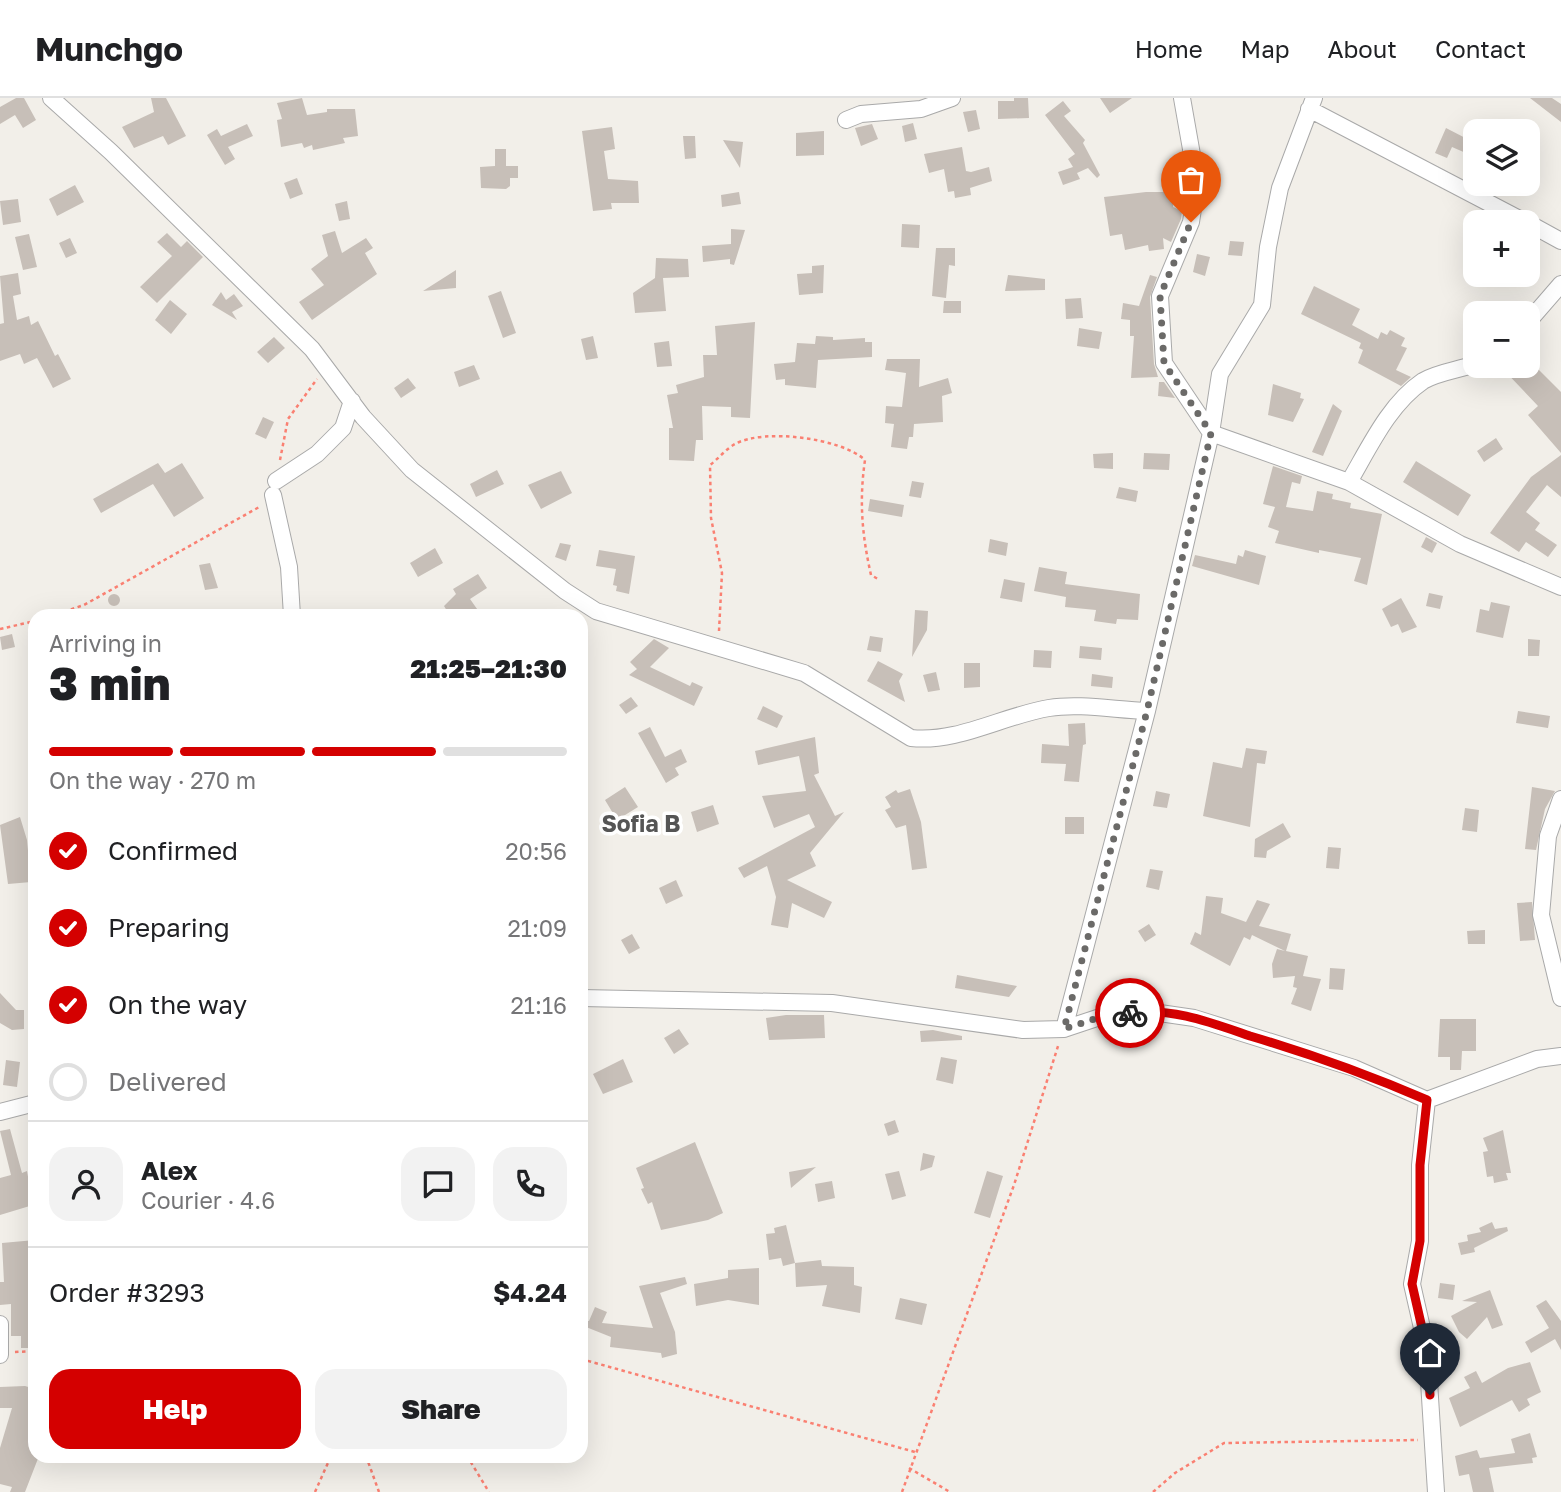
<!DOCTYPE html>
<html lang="en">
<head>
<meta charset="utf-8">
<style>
  body { margin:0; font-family:"Golos Text",sans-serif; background:#f2f2f2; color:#202124; height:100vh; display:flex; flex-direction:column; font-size:26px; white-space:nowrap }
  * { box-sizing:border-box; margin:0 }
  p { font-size:23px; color:#757577 }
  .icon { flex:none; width:38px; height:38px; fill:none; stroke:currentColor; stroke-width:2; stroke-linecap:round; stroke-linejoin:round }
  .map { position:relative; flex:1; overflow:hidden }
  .drawer { position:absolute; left:28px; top:511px; width:560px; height:854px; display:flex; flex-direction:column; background:#fff; border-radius:21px; box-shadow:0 7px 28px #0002 }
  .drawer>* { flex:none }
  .buttons { position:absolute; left:1463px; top:21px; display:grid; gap:14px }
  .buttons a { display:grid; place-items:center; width:77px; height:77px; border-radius:14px; background:#fff; box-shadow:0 7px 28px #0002; font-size:35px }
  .pin { position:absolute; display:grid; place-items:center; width:60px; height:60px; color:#fff; margin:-72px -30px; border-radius:50% 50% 50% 0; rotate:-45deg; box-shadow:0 0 7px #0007 }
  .pin .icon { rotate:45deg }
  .courier { position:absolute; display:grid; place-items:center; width:70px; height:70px; margin:-35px; border:5px solid #d40000; border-radius:50%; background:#fff; color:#222; box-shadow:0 2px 9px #0007 }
  .headline em { font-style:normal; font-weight:800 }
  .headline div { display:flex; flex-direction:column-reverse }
  .headline { display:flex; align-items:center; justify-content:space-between; height:119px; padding:0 21px }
  h1 { font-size:46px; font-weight:800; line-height:52px }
  .bar { display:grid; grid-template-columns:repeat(4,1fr); gap:10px 7px; align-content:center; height:84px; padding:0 21px }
  .bar i { height:9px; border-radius:5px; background:#e0e0e0 }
  .bar .selected { background:#d40000 }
  .bar p { grid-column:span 4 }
  .line { display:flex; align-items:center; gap:18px; padding:0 21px; border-top:2px solid #e0e0e0 }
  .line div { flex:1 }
  .round { display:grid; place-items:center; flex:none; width:74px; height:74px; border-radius:21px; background:#f2f2f2 }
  ol { padding:0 21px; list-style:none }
  li { display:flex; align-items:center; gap:21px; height:77px }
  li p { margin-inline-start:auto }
  li .icon { padding:7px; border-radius:50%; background:#d40000; color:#fff; stroke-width:4 }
  li:last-child { color:#757577 }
  li i { width:38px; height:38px; border:4px solid #e0e0e0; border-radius:50% }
  .cta { display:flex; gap:14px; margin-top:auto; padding:14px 21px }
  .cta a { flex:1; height:80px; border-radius:21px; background:#d40000; color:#fff; font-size:28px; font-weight:800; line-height:80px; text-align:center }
  .cta a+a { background:#f2f2f2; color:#202124 }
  header { display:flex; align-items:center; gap:42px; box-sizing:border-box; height:98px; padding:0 35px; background:#fff; border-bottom:2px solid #e0e0e0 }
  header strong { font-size:33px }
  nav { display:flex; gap:38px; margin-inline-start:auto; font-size:24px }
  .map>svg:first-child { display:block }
</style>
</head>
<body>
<header>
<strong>Munchgo</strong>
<nav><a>Home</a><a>Map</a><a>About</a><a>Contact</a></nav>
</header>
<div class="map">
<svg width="1561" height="1394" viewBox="0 0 1561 1394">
  <rect width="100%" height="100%" fill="#f2efe9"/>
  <!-- building -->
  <path fill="#c7bfb8" d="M16 0H24L36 22 23 30 15 17 0 26V9Z
    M151 0H166L186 38 168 47 163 38 134 50 122 29 154 14Z
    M302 0 307 17 327 14V11H355L358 38 343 40 345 45 313 52 312 47 304 50 302 45 281 49 277 22 282 21 277 5Z
    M1014 0H1028L1029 20 998 21V3H1014Z
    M1100 0H1132L1110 15Z
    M1530 0H1552L1561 6V24Z
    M1063 3 1071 13 1064 18 1085 42 1083 45 1100 77 1097 80 1088 70 1077 75 1080 81 1063 87 1058 74 1073 69 1068 61 1075 56 1045 17Z
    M976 12 980 31 968 34 963 14Z
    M913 25 917 41 905 44 902 28Z
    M247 26 253 38 228 49 235 61 225 67 207 37 217 31 221 38Z
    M872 26 878 41 861 48 855 30Z
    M612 29 615 51 604 53 608 81 638 83 639 105H611L612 111 593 113 582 33Z
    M1446 30 1475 45V59L1452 49 1447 60 1435 55Z
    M824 33V57L796 58V35Z
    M683 38H695L696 60 685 61Z
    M723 42 743 44 740 70Z
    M962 49 966 73 971 74 989 69 992 83 970 90 971 97 955 100 954 93 948 94 944 71 929 75 924 56Z
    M495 51H506V68H518V80H510V88L506 91 481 90 480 69 495 68Z
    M297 80 303 96 290 101 284 85Z
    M75 87 84 104 57 118 49 101Z
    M739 94 741 106 722 109 721 97Z
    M1146 94H1173V109L1182 113 1181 121 1171 144 1163 140 1164 151 1149 153 1148 147 1125 152 1122 136 1110 138 1104 99Z
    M18 101 21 124 3 127 0 103Z
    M347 103 350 121 339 123 335 106Z
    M902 126 920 127 919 150 901 149Z
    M731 131 745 132 734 167 730 166V161L703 164 702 148 731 146Z
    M335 133 342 155 366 140 373 150 365 155 377 176 312 222 299 204 324 187 311 171 328 158 322 137Z
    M167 135 181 149 187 143 203 159 157 205 140 189 172 158 157 144Z
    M29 136 37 169 23 172 15 139Z
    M70 140 77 155 66 160 59 145Z
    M1230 143 1244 144 1242 158 1228 157Z
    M936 150H955V168L949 167 946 200 932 198Z
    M1197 156 1210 159 1205 178 1193 174Z
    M656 160 688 161 689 179 663 180 666 213 635 215 633 195 655 180Z
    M824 167 823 195 799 197 797 176 812 175V168Z
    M456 172V190L423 193Z
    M18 175 21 196 13 198 17 222 29 218 31 227 38 223 55 258 58 256 71 281 53 290 37 260 24 266 20 256 0 263V226L4 225 0 178Z
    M1008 177 1045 181V192L1005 193Z
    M1150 177 1157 179 1150 199 1154 266 1158 279 1131 280 1134 238H1130V222L1121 221 1123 205 1139 208Z
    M1314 188 1360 211 1352 227 1378 241 1381 234 1387 237 1390 232 1405 240 1401 248 1407 250 1396 272 1411 279 1401 288 1358 265 1363 252 1359 250 1361 245 1301 216Z
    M501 193 516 235 503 240 488 198Z
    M221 194 226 202 234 196 243 208 232 214 237 222 212 207Z
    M1081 200 1083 220 1066 221 1065 201Z
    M170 202 187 216 171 236 155 222Z
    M944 203H961V215H943Z
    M755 224 750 320 731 319V309L702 308 703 342H696L694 363 669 362V330H673L667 297 678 295 676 287 704 279 703 257H717L715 228Z
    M1079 230 1102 234 1099 251 1077 248Z
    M593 238 598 260 586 262 581 241Z
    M816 238 833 239V242L865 240V244H872V259L818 262 816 290 785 287V281L776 282 774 266 795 264 797 245 815 246Z
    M274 239 285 250 268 265 257 254Z
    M669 243 672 268 657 269 654 245Z
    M887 261H920L919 289 948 280 952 295 942 298 943 324 914 326 913 339H909L907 351 891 349 894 326 885 325 886 308 902 309 906 275 885 272Z
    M474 267 480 281 459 289 454 274Z
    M1500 268H1535L1561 294V355L1528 317 1538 308Z
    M408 280 416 290 401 300 394 290Z
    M1159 284H1164L1175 300 1158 298Z
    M1273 286 1301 295 1300 300 1304 301 1293 324 1268 317Z
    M1333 306 1342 313 1323 358 1312 354Z
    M263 319 274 324 266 341 255 336Z
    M1496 340 1503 351 1484 364 1477 353Z
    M1113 355V371L1094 370 1093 356Z
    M1144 355 1170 356 1169 372 1143 371Z
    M1561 357V399L1547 387 1526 414 1540 425 1535 432 1557 447 1548 459 1526 444 1519 454 1490 435 1531 379Z
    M1416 363 1471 397 1458 418 1403 384Z
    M158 365 165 375 182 365 204 400 174 419 153 386 101 415 93 401Z
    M1273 368 1302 378 1300 386 1292 384 1286 409 1313 413 1317 393 1333 396 1332 401 1351 405 1350 410 1382 416 1367 487 1354 483 1361 460 1319 452V455L1275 445 1279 433 1268 429 1275 409 1263 406Z
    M497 372 504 386 476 399 470 386Z
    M561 373 572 395 541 411 528 387Z
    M912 383 924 385 921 400 909 398Z
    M1119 389 1138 393 1136 404 1116 400Z
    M870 401 904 407 902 419 868 413Z
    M1426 439 1437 445 1432 455 1421 449Z
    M990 441 1008 445 1006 458 988 454Z
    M560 445 571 447 566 463 555 459Z
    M435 450 443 465 418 479 410 465Z
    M599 452 635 458 629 496 616 493 617 488 613 487 616 471 596 468Z
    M1245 452 1266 458 1259 487 1192 468 1195 457 1236 466 1238 457 1243 459Z
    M210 465 218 490 205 492 199 467Z
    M1039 469 1067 474 1065 486 1140 496 1138 522 1117 521 1116 526 1094 523 1096 512 1065 509 1066 499 1034 493Z
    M478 476 487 490 470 501 482 518H450L444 508 456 496 453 491Z
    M1004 481 1025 485 1022 504 1000 500Z
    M1429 495 1443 498 1440 511 1426 508Z
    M108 502a6 6 0 1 1 12 0a6 6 0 1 1-12 0Z
    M1401 500 1417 529 1402 535 1398 526 1391 529 1382 511Z
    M1491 504 1510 508 1503 540 1476 534 1480 511 1489 513Z
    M915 512 928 513 927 532 912 559Z
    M12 536 15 549 2 552 0 539Z
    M870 538 883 540 881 554 867 552Z
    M654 541 669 550 650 569 690 588 692 584 703 589 694 608 629 577 637 571 630 564Z
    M1528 541 1540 542 1539 558H1528Z
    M1080 548 1102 550 1101 562 1079 560Z
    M1034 552 1052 553 1051 570 1033 569Z
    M878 563 903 576 899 583 905 604 867 583Z
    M964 565H980V589L964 590Z
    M936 574 940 592 928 594 923 577Z
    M1092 576 1113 579 1112 590 1091 588Z
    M631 599 638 608 626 616 619 607Z
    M763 608 783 618 777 630 757 621Z
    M1518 613 1550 618 1548 630 1516 625Z
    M1085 625 1086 646 1083 647 1079 684 1064 683 1066 666 1041 665 1042 646 1069 648 1068 626Z
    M650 629 665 659 681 651 687 664 675 670 679 677 666 685 638 635Z
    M815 639 819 675 814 677 835 718 844 714 810 755 816 768 787 782 832 804 824 820 792 805 788 830 771 827 776 799 767 768 744 780 738 770 815 729 809 716 774 730 762 698 806 693 799 658 758 667 755 653Z
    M1246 650 1267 653 1265 666 1257 665 1250 729 1203 718 1213 664 1242 670Z
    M625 689 638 709 617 722 605 702Z
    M1532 689 1555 693 1545 711 1536 752 1525 751Z
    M910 691 921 724 927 770 912 772 906 727 896 730 885 712 891 709 885 699 896 692 898 695Z
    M1156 693 1170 696 1167 710 1153 708Z
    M713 707 719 726 697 734 691 714Z
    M1465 710 1479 712 1477 734 1462 732Z
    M20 719 27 742 31 784 8 786 0 727Z
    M1065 719H1084V736H1065Z
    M1283 725 1291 739 1267 753 1266 760 1254 759 1255 741Z
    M1328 749 1341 750 1339 771 1326 770Z
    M1150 771 1163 773 1159 792 1146 789Z
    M676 782 683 798 666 806 659 790Z
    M1206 798 1223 800 1221 815 1246 824 1257 802 1270 806 1259 828 1291 836 1286 853 1308 858 1303 878 1321 881 1311 913 1291 906 1297 890 1293 889 1295 878 1273 880 1272 866 1277 851 1285 853 1252 837 1250 842 1244 839 1230 868 1190 846 1195 834 1201 837Z
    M1532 804 1535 842 1520 843 1517 805Z
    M1149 826 1156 837 1145 844 1138 833Z
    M1485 832V846H1468L1467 833Z
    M632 836 640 850 629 856 621 842Z
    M1330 870 1345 871 1343 892 1329 891Z
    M957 877 1017 888 1009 899 955 890Z
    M0 895 16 912H24V931L12 932 0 925Z
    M786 917H824L825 940 769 942 766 920Z
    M1440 921H1476V953H1462L1461 972H1450V959H1438Z
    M679 931 689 946 674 956 664 940Z
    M933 932 962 938V942L921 944 920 933Z
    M941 959 957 962 953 986 936 982Z
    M623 961 633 984 603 996 593 976Z
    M6 962 20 964 17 989 3 987Z
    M895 1022 899 1034 888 1038 884 1026Z
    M10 1031 22 1075 27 1073 33 1107 0 1117V1080L11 1077 0 1033Z
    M1503 1032 1511 1075H1506L1508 1082 1494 1085 1493 1078 1487 1079 1483 1054 1488 1053 1483 1040Z
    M695 1044 723 1115 708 1122 661 1132 652 1104 648 1106 641 1091 644 1090 636 1070Z
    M923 1055 935 1058 932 1069 920 1073Z
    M816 1069 791 1090 789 1074Z
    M899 1073 906 1098 892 1102 885 1076Z
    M987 1073 1003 1078 990 1120 974 1115Z
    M832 1083 835 1100 818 1104 815 1086Z
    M1492 1124 1495 1131 1507 1129 1508 1133 1474 1150 1475 1154 1461 1157 1458 1145 1468 1143 1467 1137 1481 1134 1479 1130Z
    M786 1127 795 1165 783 1168 781 1160 769 1162 766 1136 775 1135 774 1130Z
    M35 1142V1250H21V1238H11V1206L0 1207V1184H4L2 1145Z
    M821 1162 822 1168 854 1169V1187L862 1189 860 1215 822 1208 827 1187 796 1189 795 1165Z
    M759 1170V1207L728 1202 696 1208 694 1186 728 1180V1172Z
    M685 1179 687 1186 660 1195 675 1234 677 1256 662 1260 661 1255 610 1249 611 1239 581 1227V1222L589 1223 595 1209 607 1214 602 1225 653 1230 639 1188Z
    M1440 1185 1455 1187 1453 1202 1438 1200Z
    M1490 1192 1503 1227 1492 1231 1487 1219 1467 1241 1459 1234 1451 1218 1477 1204 1462 1203Z
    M900 1200 927 1206 922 1227 895 1221Z
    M1546 1202 1561 1223V1252L1555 1241 1531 1255 1525 1244 1549 1230 1536 1208Z
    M1530 1264 1541 1294 1527 1301 1530 1307 1519 1314 1512 1302 1460 1329 1449 1300 1470 1290 1464 1279 1476 1273 1482 1285 1508 1270Z
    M25 1288 35 1291V1358H39L25 1394H10L12 1389 0 1386V1350L12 1310H0V1289Z
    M1530 1335 1537 1359 1532 1360 1533 1365 1489 1370 1494 1394H1473L1469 1376 1459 1378 1455 1358 1477 1352 1480 1360 1515 1355 1511 1341Z"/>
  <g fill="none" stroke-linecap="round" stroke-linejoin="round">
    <defs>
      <path id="minor" d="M51 0 111 54 312 251 363 319 412 372 565 493 596 513 804 575 911 640C958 645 1002 618 1049 610 1079 605 1116 612 1147 613
        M1182 0 1197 85 1191 124 1160 198 1164 265 1211 335 1349 384 1460 446 1561 489
        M1309 11 1525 124
        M846 22 861 16 921 11 952 0
        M1528 125 1561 143
        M1528 224 1561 186
        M276 383 317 356 343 330 352 303
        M1349 384C1369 350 1389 306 1423 283 1438 274 1459 272 1475 266
        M273 397 289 469 292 518
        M1561 701 1548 738 1541 817 1561 900
        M581 900 832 905 1023 932 1064 931 1097 920 1146 913 1194 920 1354 970 1427 1002 1537 961 1561 958
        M1064 931 1147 613 1211 335 1220 276 1262 207 1268 149 1280 90 1314 0
        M1427 1002 1420 1067V1143L1412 1186 1427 1252 1436 1394
        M0 1014 35 1005
        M0 1226V1257"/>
    </defs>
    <!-- minor casing -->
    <use href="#minor" stroke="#a9a9a9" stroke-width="18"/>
    <!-- path -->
    <path stroke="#fa8072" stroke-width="2.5" stroke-dasharray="3.5 3.5" stroke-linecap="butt" d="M280 362 288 321 317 281
      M51 518 84 507 261 408
      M0 531 35 523
      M719 533 722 475 711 420 710 367C718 361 726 351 735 346 764 330 841 340 865 362 859 403 862 437 871 477L878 481
      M15 1254 35 1253
      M581 1261 915 1354
      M366 1358 379 1394
      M467 1358 489 1394
      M909 1370 950 1394
      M315 1394 331 1358
      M902 1394 1014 1087 1059 945
      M1153 1394 1175 1375 1224 1345 1418 1342"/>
    <!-- minor -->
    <use href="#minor" stroke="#fff" stroke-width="16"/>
  </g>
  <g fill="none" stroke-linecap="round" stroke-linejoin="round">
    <!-- done -->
    <path stroke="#6b6a68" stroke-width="7" stroke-dasharray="0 12.6" d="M1130 915 1097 920 1064 931 1147 613 1211 335 1164 265 1160 198 1191 124"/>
    <!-- route -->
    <path stroke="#d40000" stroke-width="9" d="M1130 915C1171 909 1212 925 1250 938 1311 956 1369 977 1427 1002L1420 1067V1143L1412 1186 1427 1252 1430 1297"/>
  </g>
  <g text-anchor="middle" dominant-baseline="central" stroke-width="7" stroke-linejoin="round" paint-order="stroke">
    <!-- quarter labels -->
    <g font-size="23" font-weight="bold" fill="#555" stroke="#fff">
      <text x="641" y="725">Sofia B</text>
    </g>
  </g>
</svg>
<div class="buttons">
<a><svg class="icon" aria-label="layers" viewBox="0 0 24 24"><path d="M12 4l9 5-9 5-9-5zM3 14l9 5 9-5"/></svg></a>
<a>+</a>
<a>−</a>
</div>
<div class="pin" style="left:1191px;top:124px;background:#ea580c"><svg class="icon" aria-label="bag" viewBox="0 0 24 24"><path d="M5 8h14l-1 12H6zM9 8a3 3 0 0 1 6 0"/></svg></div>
<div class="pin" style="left:1430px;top:1297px;background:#1f2937"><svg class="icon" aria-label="home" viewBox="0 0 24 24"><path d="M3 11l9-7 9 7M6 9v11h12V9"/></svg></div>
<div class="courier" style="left:1130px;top:915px"><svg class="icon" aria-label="bike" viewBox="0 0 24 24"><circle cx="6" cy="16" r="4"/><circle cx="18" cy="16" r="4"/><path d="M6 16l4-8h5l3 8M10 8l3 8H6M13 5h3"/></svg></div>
<section class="drawer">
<div class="headline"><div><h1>3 min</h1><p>Arriving in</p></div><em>21:25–21:30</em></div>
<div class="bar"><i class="selected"></i><i class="selected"></i><i class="selected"></i><i></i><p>On the way · 270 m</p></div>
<ol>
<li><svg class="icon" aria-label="check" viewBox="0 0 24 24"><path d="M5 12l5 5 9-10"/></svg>Confirmed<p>20:56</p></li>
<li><svg class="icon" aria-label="check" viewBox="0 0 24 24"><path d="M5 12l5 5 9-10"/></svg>Preparing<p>21:09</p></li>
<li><svg class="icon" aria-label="check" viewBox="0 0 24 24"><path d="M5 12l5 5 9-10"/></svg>On the way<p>21:16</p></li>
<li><i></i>Delivered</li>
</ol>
<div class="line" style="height:126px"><a class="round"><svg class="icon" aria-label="person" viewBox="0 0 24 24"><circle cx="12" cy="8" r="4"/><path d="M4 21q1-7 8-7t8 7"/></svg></a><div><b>Alex</b><p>Courier · 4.6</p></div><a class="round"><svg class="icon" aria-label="chat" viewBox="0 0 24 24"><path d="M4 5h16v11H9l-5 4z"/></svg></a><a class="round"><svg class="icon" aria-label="phone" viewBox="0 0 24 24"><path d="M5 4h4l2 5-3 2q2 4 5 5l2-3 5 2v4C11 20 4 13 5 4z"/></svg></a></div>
<div class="line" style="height:91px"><div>Order #3293</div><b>$4.24</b></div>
<div class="cta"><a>Help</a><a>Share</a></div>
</section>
</div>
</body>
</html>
